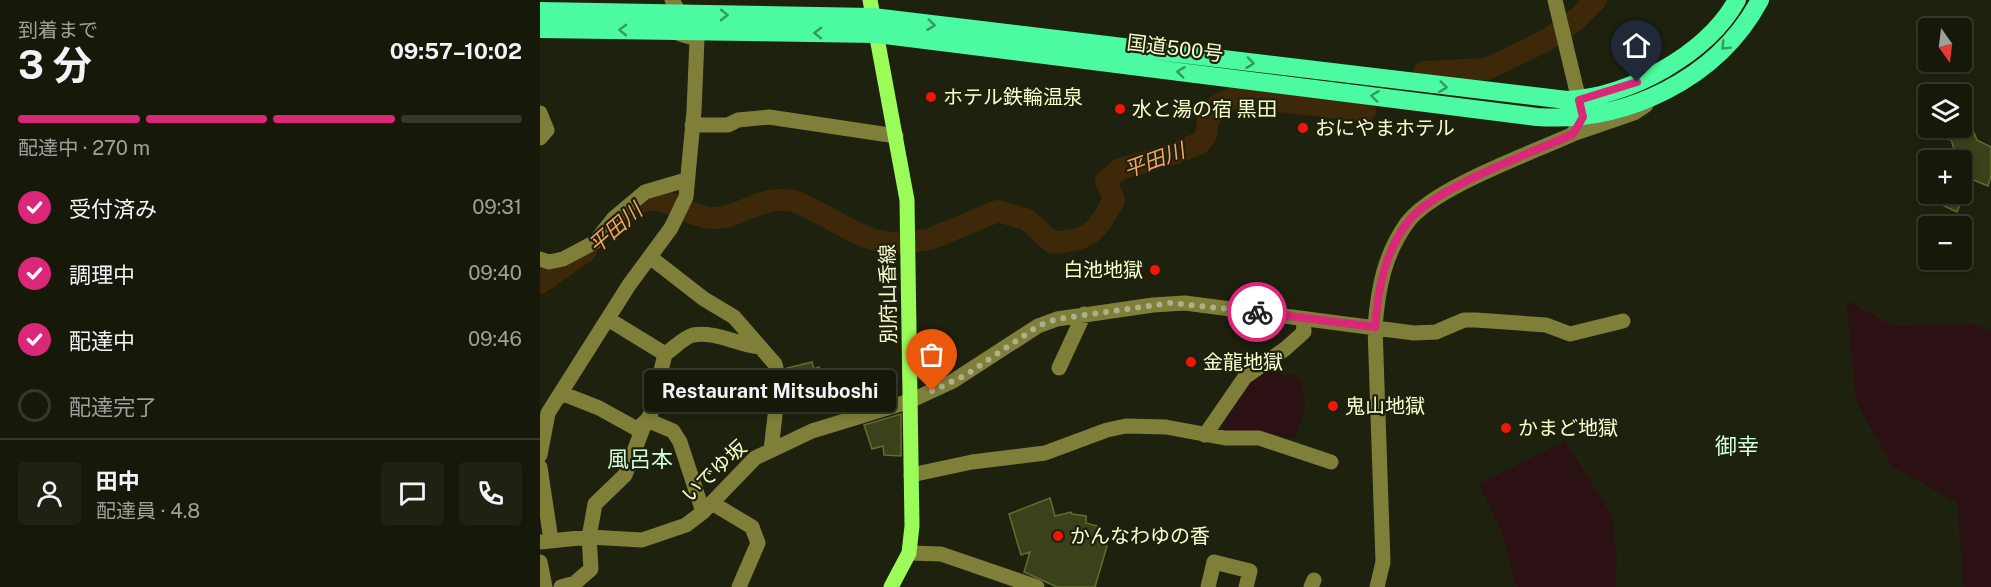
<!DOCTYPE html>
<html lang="ja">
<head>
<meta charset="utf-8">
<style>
  body { margin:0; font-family:"Public Sans","Noto Sans JP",sans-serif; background:#1f2213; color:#f1f3f6; height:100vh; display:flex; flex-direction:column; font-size:22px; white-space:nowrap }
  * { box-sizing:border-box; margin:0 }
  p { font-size:20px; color:#9ea09c }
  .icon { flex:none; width:33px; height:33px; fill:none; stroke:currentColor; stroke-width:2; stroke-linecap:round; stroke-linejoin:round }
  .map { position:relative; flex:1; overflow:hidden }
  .panel { display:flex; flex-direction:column; background:#16190a; width:540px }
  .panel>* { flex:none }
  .needle { width:39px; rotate:166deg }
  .controls { position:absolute; left:1378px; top:18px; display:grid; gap:12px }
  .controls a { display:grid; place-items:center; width:54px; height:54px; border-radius:6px; background:#16190a; box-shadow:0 3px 9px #0003,0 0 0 2px #35382b; font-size:30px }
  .pin { position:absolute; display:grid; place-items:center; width:51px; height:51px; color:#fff; margin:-62px -26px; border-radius:50% 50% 50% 0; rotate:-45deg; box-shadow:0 0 6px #0007 }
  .pin .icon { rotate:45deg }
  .courier { position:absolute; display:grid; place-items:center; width:60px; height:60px; margin:-30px; border:4px solid #db2777; border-radius:50%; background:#fff; color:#222; box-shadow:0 2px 8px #0007 }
  .bubble { position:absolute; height:42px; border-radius:6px; background:#16190a; box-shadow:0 3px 9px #0003,0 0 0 2px #35382b; font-size:20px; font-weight:700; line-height:42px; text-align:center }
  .overview em { font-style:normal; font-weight:700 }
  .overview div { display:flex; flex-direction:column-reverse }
  .overview { display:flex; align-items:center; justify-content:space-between; height:102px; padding:0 18px }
  h1 { font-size:39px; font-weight:700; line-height:45px }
  .bar { display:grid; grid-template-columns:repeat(4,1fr); gap:9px 6px; align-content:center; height:72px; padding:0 18px }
  .bar i { height:8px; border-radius:4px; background:#35382b }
  .bar .on { background:#db2777 }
  .bar p { grid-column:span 4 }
  .line { display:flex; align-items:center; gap:15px; padding:0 18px; border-top:2px solid #35382b }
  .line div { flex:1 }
  .round { display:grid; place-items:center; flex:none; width:63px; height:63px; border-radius:6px; background:#1f2213 }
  ol { padding:0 18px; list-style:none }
  li { display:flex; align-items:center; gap:18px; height:66px }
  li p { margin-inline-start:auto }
  li .icon { padding:6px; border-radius:50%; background:#db2777; color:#fff; stroke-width:4 }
  li:last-child { color:#9ea09c }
  li i { width:33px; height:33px; border:3px solid #35382b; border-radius:50% }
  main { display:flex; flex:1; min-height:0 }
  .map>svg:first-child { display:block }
</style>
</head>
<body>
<main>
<section class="panel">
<div class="overview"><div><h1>3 分</h1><p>到着まで</p></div><em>09:57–10:02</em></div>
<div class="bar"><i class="on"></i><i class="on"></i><i class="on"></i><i></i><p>配達中 · 270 m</p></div>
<ol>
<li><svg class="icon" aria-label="check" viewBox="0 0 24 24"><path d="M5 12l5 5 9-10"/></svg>受付済み<p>09:31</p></li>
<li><svg class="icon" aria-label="check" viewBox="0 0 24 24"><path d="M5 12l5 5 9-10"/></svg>調理中<p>09:40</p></li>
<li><svg class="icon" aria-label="check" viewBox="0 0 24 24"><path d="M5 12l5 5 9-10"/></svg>配達中<p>09:46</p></li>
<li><i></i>配達完了</li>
</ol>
<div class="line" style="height:108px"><a class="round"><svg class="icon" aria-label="person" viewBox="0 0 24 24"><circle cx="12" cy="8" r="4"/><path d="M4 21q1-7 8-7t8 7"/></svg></a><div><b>田中</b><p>配達員 · 4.8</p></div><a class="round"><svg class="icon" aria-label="chat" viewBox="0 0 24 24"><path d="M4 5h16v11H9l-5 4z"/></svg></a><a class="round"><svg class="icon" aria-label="phone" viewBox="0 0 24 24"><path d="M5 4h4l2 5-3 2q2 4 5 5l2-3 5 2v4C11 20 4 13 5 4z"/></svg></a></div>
</section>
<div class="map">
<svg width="1451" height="587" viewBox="0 0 1451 587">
  <rect width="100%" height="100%" fill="#1e210e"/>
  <!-- green -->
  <path fill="#2b1113" d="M1306 300 1353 326 1433 324 1451 331V587H1424L1417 503 1352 466 1316 401Z
    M731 366 744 376 755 374 757 379H761L765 407 755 438 680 434C693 405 702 383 731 366Z
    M1025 441 1072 516 1077 559 1075 587H978L972 574 963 535 939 484Z"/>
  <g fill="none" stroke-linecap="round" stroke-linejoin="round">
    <!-- river -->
    <path stroke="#3d290a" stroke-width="22" d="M884 72 947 69 1005 41 1037 19 1056 0
      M86 213C118 181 136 215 173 218 199 219 220 195 252 201 259 202 267 207 273 210 301 223 325 243 357 243
      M371 242 390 239 458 211 486 219 513 243C552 239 555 233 574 200L566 181 580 169 636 153 660 143 666 135 668 120 677 106 692 98H713L825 111
      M0 283 46 251"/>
  </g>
  <!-- building -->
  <path fill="#3b411a" stroke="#626d2d" stroke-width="1.5" d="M1422 103 1437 140 1451 147V176L1448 186 1431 179 1417 212 1404 206 1410 194H1422V160H1417L1411 139 1409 140 1405 128H1422Z
    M272 362 274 369 279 367 284 390 266 395 269 407 254 410 249 392H252L247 368Z
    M361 414V456L344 455 343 446 332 449 324 425Z
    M510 498 515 516 531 512 532 514 546 516V523L561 527 559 544 567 546 555 587H517L484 572 490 552 481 555 469 514Z"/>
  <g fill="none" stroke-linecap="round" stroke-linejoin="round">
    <!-- minor -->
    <path stroke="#7f7f3a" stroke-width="15" d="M0 113 7 130 0 138
      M152 125H188L198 120 229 117 356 136
      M1033 134 1094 113 1106 105
      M110 257 164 299 194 317 235 364 239 381 231 450
      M0 259 9 262 23 259 55 242 74 218 105 192 146 180
      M68 319 125 354
      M519 368 544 314
      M21 393 59 408 97 429 107 420 133 431 140 442 163 512
      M665 435 705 377 745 349 764 332 763 319
      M0 455 8 413 89 285 131 228 146 197 154 111 157 39 140 34V14L132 0
      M0 467 11 540
      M371 475 432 462 505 453 567 430 586 426 626 427 685 438H719L791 462
      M172 503 212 527 218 543 199 587
      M0 542 49 537 102 540 146 525 163 512 215 458 272 431 370 401 413 381 498 326 517 319 613 305 645 303 874 333 896 332 924 320H936L1006 325 1030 334 1083 321
      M369 553 401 554 497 587
      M0 562 5 587
      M21 587 35 583 51 569 49 537 55 504 85 475 90 462 103 428 111 413 125 354C133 349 144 337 153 335 175 331 198 345 220 347
      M668 587 674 562 710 571 706 587
      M771 587 774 580
      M837 587 843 562 835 327C838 289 844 255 867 223 892 188 992 153 1033 134L1043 117 1015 0"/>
    <!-- major -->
    <path stroke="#9bfb58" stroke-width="15" d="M330 0 367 200 372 526 369 553 351 587"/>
    <!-- highway -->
    <path stroke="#4cfba1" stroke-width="18" d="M0 11 333 17 1027 100C1089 97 1167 54 1197 0
      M0 29 337 34 997 117C1085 123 1177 80 1220 0"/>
  </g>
  <!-- one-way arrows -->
  <defs><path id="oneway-chevron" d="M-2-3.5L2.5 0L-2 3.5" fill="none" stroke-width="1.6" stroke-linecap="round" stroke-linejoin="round" transform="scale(1.5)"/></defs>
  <g stroke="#37995f">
    <use href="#oneway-chevron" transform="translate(184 15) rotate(1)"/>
    <use href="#oneway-chevron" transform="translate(391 25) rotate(7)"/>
    <use href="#oneway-chevron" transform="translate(83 30) rotate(-179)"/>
    <use href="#oneway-chevron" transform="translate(278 33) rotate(-179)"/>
    <use href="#oneway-chevron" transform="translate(1185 46) rotate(135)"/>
    <use href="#oneway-chevron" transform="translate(710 63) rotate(7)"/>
    <use href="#oneway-chevron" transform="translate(641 72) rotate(-173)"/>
    <use href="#oneway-chevron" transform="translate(903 87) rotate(7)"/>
    <use href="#oneway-chevron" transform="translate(835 96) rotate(-173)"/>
  </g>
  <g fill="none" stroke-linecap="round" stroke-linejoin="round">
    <!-- done -->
    <path stroke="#adb18b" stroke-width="6" stroke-dasharray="0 10.8" d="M392 391 426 375 498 326 517 319 631 303 717 312"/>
    <!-- route -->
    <path stroke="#db2777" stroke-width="8" d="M717 312 835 327C838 290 844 254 867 223 892 188 992 153 1033 134L1043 117 1039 100 1097 82"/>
  </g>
  <!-- markers -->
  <g fill="#f31505" stroke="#1e210e" stroke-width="2">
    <circle cx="391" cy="97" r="6"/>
    <circle cx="580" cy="109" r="6"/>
    <circle cx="763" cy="128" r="6"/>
    <circle cx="615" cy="270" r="6"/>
    <circle cx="651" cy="362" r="6"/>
    <circle cx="793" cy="406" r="6"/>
    <circle cx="966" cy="428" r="6"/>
    <circle cx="518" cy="536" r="6"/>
  </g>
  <g text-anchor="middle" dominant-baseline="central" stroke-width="4.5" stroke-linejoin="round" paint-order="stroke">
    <!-- street labels -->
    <g font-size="20" fill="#fafece" stroke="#1e210e">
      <text transform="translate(635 48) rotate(7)">国道500号</text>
      <text transform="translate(348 294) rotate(-91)">別府山香線</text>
      <text transform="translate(174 471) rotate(-43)">いでゆ坂</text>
    </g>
    <!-- poi labels -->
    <g font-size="20" fill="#fafece" stroke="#1e210e" text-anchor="start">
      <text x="403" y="97">ホテル鉄輪温泉</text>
      <text x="592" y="109">水と湯の宿 黒田</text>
      <text x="775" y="128">おにやまホテル</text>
      <text x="603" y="270" text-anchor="end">白池地獄</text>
      <text x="663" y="362">金龍地獄</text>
      <text x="805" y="406">鬼山地獄</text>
      <text x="978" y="428">かまど地獄</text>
      <text x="530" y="536">かんなわゆの香</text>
    </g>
    <!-- water labels -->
    <g font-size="21" font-style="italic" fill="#fba25f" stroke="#1e210e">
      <text transform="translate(614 160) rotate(-20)">平田川</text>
      <text transform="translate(75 228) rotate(-41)">平田川</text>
    </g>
    <!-- quarter labels -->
    <g font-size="22" fill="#d0fedf" stroke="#1e210e">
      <text x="1197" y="446">御幸</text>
      <text x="100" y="459">風呂本</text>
    </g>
  </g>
</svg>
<div class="controls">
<a><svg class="needle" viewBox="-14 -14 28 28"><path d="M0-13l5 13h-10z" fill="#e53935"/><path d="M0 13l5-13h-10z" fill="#9ea09c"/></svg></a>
<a><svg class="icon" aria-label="layers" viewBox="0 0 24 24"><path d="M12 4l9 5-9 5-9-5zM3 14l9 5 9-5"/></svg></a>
<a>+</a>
<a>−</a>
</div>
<div class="pin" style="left:392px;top:391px;background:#ea580c"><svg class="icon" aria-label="bag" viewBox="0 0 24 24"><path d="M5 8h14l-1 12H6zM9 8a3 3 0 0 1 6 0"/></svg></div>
<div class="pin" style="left:1097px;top:82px;background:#1f2937"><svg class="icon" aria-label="home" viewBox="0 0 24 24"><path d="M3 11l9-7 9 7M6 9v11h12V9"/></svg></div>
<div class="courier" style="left:717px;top:312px"><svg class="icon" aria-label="bike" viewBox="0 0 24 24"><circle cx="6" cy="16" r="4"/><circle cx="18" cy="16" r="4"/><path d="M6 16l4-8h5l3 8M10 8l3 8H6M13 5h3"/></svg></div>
<div class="bubble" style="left:104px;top:370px;width:252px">Restaurant Mitsuboshi</div>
</div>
</main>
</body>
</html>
